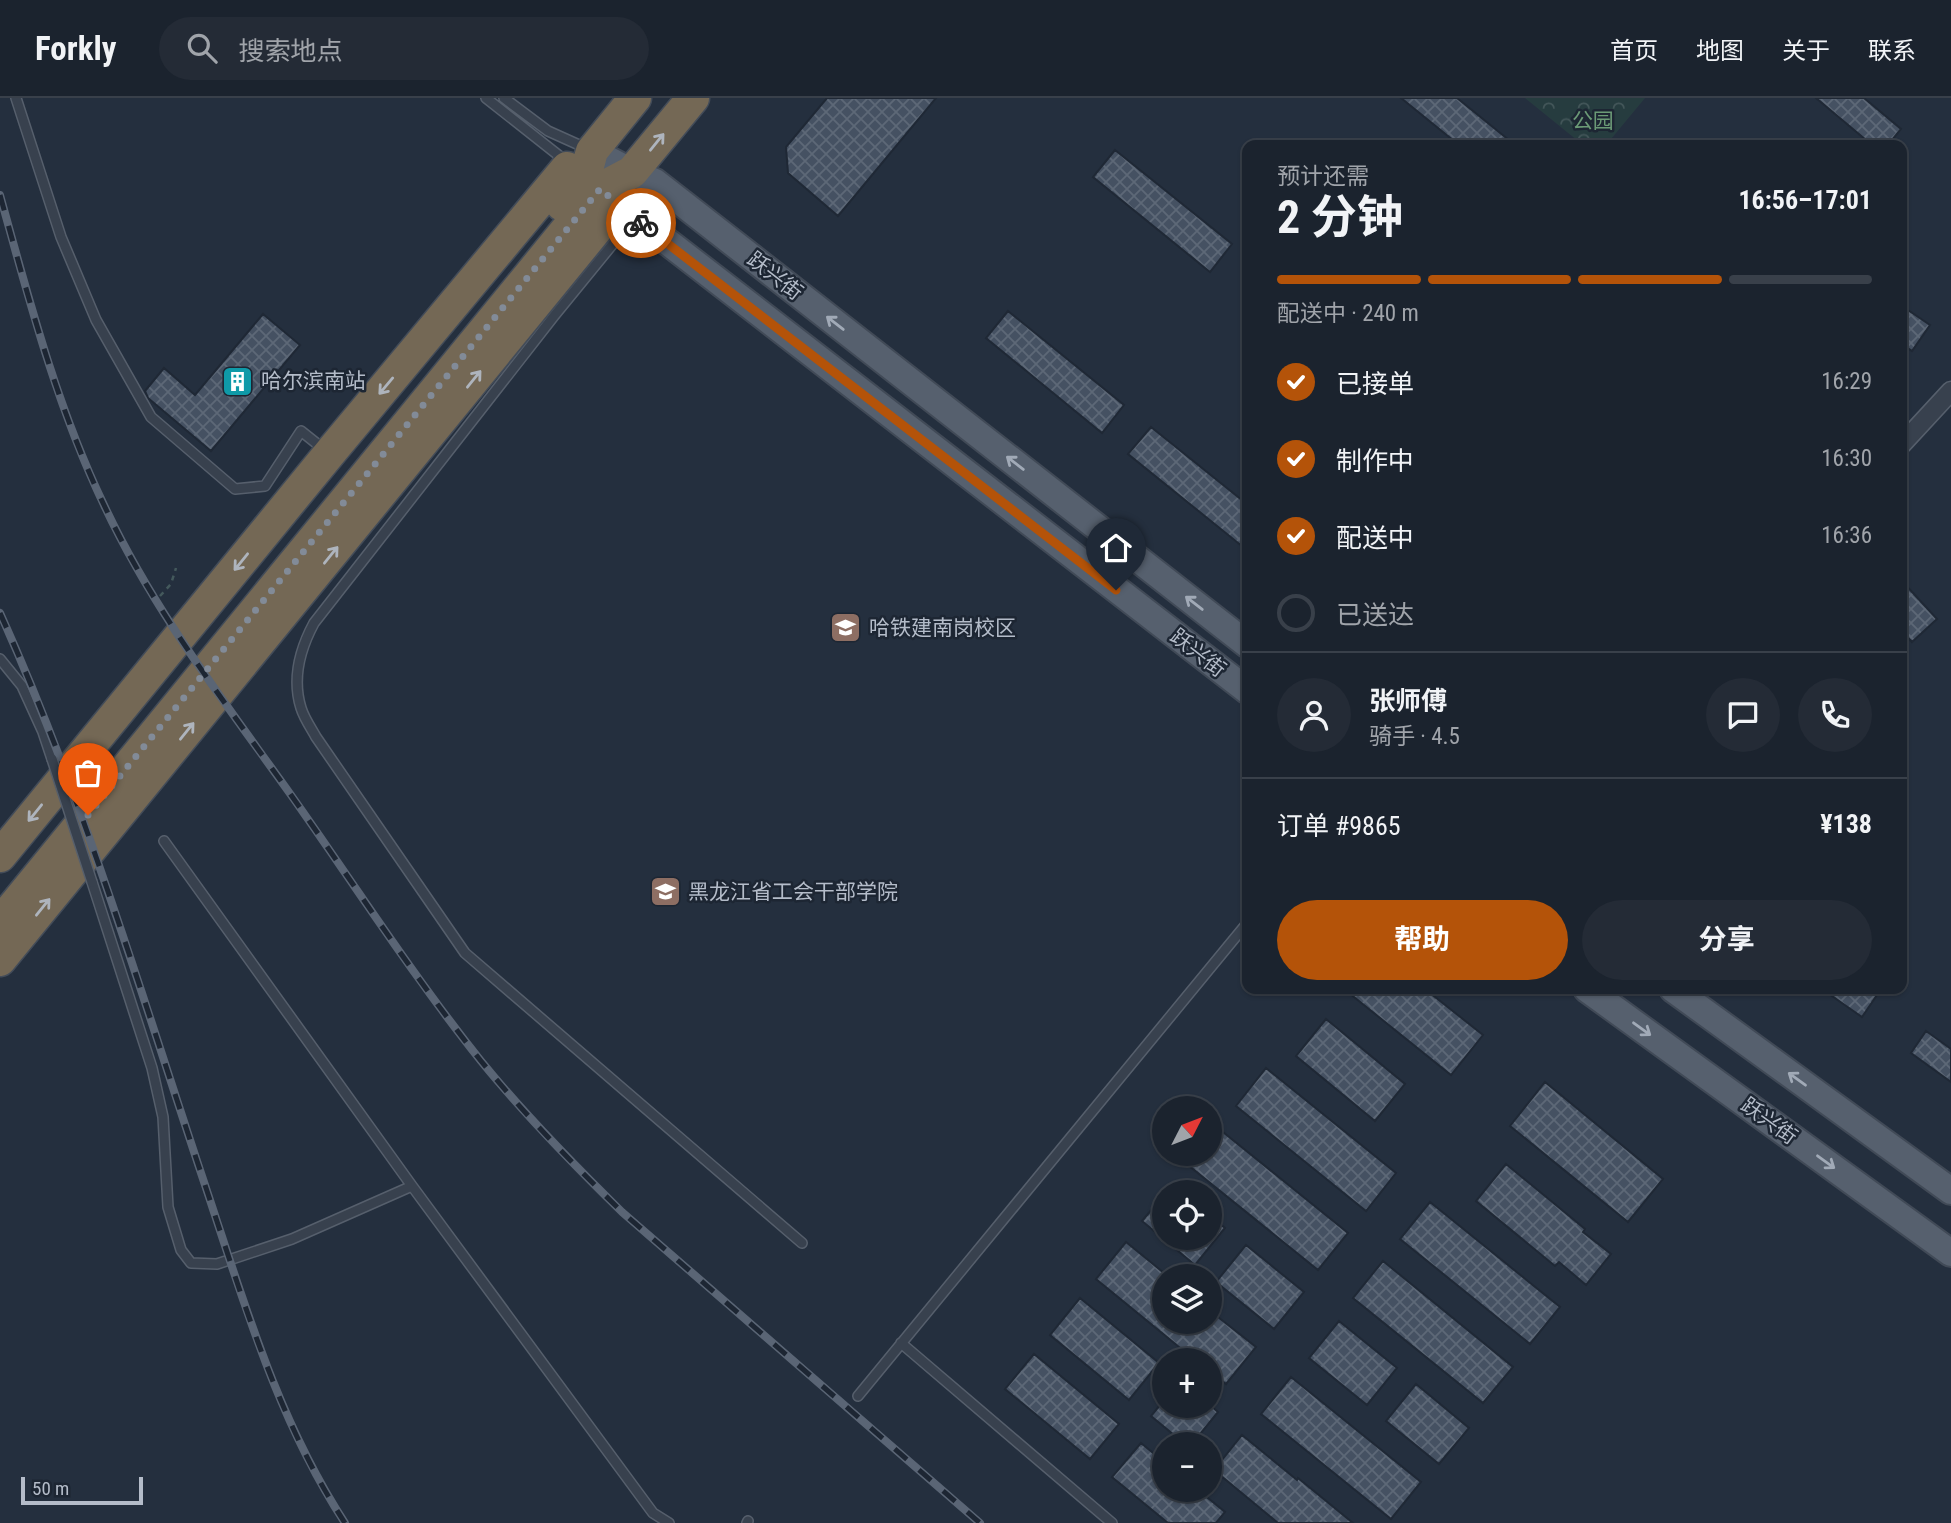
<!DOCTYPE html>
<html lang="zh">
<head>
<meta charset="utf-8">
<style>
  body { margin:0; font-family:"Roboto Condensed","Noto Sans SC",sans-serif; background:#242b36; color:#f1f3f6; height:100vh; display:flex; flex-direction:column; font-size:26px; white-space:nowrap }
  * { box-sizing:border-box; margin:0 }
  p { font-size:23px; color:#a0a4aa }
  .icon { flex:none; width:38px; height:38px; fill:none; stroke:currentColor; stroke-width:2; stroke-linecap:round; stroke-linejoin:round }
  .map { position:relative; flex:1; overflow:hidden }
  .details { position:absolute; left:1242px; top:42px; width:665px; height:854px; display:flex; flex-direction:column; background:#1b232e; border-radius:14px; box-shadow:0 2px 5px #0004,0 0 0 2px #39404a }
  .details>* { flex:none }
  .needle { width:46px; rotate:48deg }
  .controls { position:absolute; left:1152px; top:998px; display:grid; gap:14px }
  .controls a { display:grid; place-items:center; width:70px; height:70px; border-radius:50%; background:#1b232e; box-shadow:0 2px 5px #0004,0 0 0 2px #39404a; font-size:35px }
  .scale { position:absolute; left:21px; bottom:18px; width:122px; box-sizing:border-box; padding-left:7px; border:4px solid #b4bcc9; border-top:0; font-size:19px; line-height:24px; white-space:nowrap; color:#b4bcc9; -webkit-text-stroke:5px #1d2633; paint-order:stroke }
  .pin { position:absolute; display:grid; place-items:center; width:60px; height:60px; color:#fff; margin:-72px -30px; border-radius:50% 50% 50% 0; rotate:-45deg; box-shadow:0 0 7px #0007 }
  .pin .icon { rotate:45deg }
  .courier { position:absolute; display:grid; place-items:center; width:70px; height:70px; margin:-35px; border:5px solid #b45309; border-radius:50%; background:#fff; color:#222; box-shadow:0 2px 9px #0007 }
  .summary em { font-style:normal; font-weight:700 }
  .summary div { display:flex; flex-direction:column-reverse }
  .summary { display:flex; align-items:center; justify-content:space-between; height:119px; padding:0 35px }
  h1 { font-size:46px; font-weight:700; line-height:52px }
  .bar { display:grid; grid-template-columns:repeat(4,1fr); gap:10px 7px; align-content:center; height:84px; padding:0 35px }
  .bar i { height:9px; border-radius:5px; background:#39404a }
  .bar .on { background:#b45309 }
  .bar p { grid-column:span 4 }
  .line { display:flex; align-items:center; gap:18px; padding:0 35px; border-top:2px solid #39404a }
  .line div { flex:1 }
  .round { display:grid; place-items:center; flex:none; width:74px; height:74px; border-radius:37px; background:#242b36 }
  ol { padding:0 35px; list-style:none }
  li { display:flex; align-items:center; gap:21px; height:77px }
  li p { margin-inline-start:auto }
  li .icon { padding:7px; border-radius:50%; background:#b45309; color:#fff; stroke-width:4 }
  li:last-child { color:#a0a4aa }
  li i { width:38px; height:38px; border:4px solid #39404a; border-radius:50% }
  .action { display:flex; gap:14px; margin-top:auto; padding:14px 35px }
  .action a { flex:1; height:80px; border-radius:42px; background:#b45309; color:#fff; font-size:28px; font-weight:700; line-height:80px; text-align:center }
  .action a+a { background:#242b36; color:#f1f3f6 }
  header { display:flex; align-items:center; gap:42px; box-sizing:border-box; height:98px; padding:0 35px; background:#1b232e; border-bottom:2px solid #39404a }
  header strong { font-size:33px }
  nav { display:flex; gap:38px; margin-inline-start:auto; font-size:24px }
  .search { width:490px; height:63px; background:#242b36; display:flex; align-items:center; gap:18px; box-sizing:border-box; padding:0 24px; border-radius:38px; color:#a0a4aa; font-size:26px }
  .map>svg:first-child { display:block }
</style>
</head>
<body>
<header>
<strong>Forkly</strong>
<div class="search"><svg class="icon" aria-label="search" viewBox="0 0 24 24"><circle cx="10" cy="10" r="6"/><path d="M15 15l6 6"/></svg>搜索地点</div>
<nav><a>首页</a><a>地图</a><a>关于</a><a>联系</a></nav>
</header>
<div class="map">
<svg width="1951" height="1425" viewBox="0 0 1951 1425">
  <defs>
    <pattern id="forest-crowns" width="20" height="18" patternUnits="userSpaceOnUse" patternTransform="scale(1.75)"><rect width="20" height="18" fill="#263c3f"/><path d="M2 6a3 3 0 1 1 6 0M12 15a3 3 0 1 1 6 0" fill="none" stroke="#435659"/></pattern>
    <pattern id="building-cross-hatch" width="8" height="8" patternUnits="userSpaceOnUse" patternTransform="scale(1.75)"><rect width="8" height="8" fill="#455162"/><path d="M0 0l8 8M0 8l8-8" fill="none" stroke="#5d6877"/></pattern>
  </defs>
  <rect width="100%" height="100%" fill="#242f3e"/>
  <!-- forest -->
  <path fill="url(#forest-crowns)" d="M1525 0H1645L1606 47H1583Z"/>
  <!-- building -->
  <path fill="url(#building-cross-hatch)" stroke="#1f2835" stroke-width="2" d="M827 0H936L838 118 788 75 786 49Z
    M1401 0H1457L1515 47H1459Z
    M1816 0H1864L1901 31 1888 47H1872Z
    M1115 52 1232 146 1210 174 1093 79Z
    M1902 208 1930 227 1912 253 1902 246Z
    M1008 213 1124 307 1102 335 986 240Z
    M263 216 300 247 211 353 148 300 145 293 164 270 195 297Z
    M1151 329 1248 407V453L1128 356Z
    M1902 483 1937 521 1912 544 1902 533Z
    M1344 891H1425L1483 937 1451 977Z
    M1822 891H1868L1877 897 1862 919Z
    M1326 921 1405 986 1375 1023 1296 958Z
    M1926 933 1951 951V984L1911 955Z
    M1266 970 1396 1075 1366 1113 1236 1008Z
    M1545 984 1663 1081 1628 1124 1510 1028Z
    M1218 1030 1348 1135 1318 1172 1188 1067 1198 1055H1209V1041Z
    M1506 1066 1585 1131 1583 1134 1611 1156 1586 1187 1559 1164 1555 1168 1476 1103Z
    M1164 1097V1139H1209V1117L1225 1130 1195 1167 1142 1123Z
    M1430 1104 1560 1209 1530 1246 1400 1141Z
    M1126 1144 1164 1175V1223H1209V1212L1256 1249 1226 1286 1209 1273V1262H1195L1096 1181Z
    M1246 1147 1304 1194 1274 1231 1216 1184Z
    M1383 1163 1513 1269 1483 1305 1353 1200Z
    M1080 1200 1159 1265 1129 1302 1050 1237Z
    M1339 1223 1397 1270 1367 1307 1309 1260Z
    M1034 1256 1119 1326 1090 1361 1005 1291Z
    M1291 1279 1421 1384 1391 1421 1261 1316Z
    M1416 1286 1469 1330 1439 1366 1386 1323Z
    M1160 1307H1210L1218 1314 1192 1346H1185L1151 1318Z
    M1242 1337 1297 1382 1298 1380 1353 1425H1278L1214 1372Z
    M1141 1345 1164 1364V1391H1197L1225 1414 1216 1425H1168L1112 1379Z"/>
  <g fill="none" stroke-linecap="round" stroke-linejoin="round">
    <defs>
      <path id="lane" d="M16 0 61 139 96 222 151 319 235 391 265 388 301 333 326 353
        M486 0 567 64
        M504 0 548 33 588 51
        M655 86 634 120 554 218 314 525C300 551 292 581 301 610 304 620 311 630 316 639L465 855 802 1145
        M0 561 22 588 43 634 52 661
        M164 743 412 1088 653 1415 669 1425
        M92 784 152 970 163 1019 168 1109 181 1152 191 1165 217 1166 292 1141 412 1088
        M901 1245 1112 1425
        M858 1298 1248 824
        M747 1425 748 1423"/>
      <path id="street" d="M1902 346 1951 293"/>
      <path id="primary" d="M592 53 632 74 655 84 1248 547
        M603 94 1248 593
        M1587 891 1951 1155
        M1673 891 1951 1093"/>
      <path id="highway" d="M562 107 585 79 592 53 635 0
        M0 758 329 356 567 70
        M0 825 600 91 632 74 693 0
        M0 862 617 106"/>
    </defs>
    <!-- lane casing -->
    <use href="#lane" stroke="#565f6c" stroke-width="12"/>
    <!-- street casing -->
    <use href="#street" stroke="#565f6c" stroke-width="21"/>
    <!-- primary casing -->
    <use href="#primary" stroke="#414a57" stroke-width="30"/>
    <!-- highway casing -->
    <use href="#highway" stroke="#434c59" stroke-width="35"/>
    <!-- path -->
    <path stroke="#44595c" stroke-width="2.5" stroke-dasharray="5 5" stroke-linecap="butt" d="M160 498 171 486 176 470"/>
    <!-- lane -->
    <use href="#lane" stroke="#38414e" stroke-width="9"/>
    <!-- street -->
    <use href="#street" stroke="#38414e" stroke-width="18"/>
    <!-- primary -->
    <use href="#primary" stroke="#56606e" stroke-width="26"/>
    <!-- highway -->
    <use href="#highway" stroke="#746855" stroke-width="32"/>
    <defs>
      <path id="rail" d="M0 97C29 202 57 309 104 407 153 512 224 603 291 697 354 786 413 878 481 963 524 1016 573 1066 622 1114L980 1425
        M0 515C82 697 139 889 202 1078 242 1197 276 1320 345 1425"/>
    </defs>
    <!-- rail casing -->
    <use href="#rail" stroke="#5a6575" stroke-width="8"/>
    <!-- rail -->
    <use href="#rail" stroke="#1d2633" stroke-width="5" stroke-dasharray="16" stroke-linecap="butt"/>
    <defs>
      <path id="lane-bridge" d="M52 661 92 784"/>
    </defs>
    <!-- lane-bridge casing -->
    <use href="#lane-bridge" stroke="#565f6c" stroke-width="12" stroke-linecap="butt"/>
    <!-- lane-bridge -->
    <use href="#lane-bridge" stroke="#38414e" stroke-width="9"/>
  </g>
  <!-- one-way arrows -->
  <defs><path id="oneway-shaft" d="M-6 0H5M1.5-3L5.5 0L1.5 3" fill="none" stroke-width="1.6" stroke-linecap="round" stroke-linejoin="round" transform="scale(1.75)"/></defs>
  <g stroke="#aeb4bd">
    <use href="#oneway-shaft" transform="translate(657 44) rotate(-51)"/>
    <use href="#oneway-shaft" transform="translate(474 281) rotate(-51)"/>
    <use href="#oneway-shaft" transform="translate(386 288) rotate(130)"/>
    <use href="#oneway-shaft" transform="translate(331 457) rotate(-51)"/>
    <use href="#oneway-shaft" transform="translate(241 464) rotate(129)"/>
    <use href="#oneway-shaft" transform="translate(187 633) rotate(-51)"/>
    <use href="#oneway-shaft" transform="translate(35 715) rotate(129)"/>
    <use href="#oneway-shaft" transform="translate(43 809) rotate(-51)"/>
  </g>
  <g stroke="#a1aab7">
    <use href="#oneway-shaft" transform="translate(835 225) rotate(-142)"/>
    <use href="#oneway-shaft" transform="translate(1015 365) rotate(-142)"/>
    <use href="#oneway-shaft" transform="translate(1194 505) rotate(-142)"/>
    <use href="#oneway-shaft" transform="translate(1642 931) rotate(36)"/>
    <use href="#oneway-shaft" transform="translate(1797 981) rotate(-144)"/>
    <use href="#oneway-shaft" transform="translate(1826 1064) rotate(36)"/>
  </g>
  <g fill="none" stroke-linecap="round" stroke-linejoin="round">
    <!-- done -->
    <path stroke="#828b98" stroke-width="7" stroke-dasharray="0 12.6" d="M88 717 600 91 641 125"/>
    <!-- route -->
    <path stroke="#b45309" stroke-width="9" d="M641 125 1116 492"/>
  </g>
  <!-- icons -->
  <defs>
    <symbol id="building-square" viewBox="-11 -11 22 22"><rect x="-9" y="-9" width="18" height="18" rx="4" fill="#0f9aa8" stroke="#1d2633"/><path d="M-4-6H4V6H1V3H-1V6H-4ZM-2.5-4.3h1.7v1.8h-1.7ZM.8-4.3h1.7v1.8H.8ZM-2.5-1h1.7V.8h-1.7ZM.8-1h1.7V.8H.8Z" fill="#fff"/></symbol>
    <symbol id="school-square" viewBox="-11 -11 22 22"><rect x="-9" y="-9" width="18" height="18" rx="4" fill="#8d6e63" stroke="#1d2633"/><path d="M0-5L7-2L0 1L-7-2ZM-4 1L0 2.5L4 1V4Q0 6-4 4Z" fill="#fff"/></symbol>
    <symbol id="university-square" viewBox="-11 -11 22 22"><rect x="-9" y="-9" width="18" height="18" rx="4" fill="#8d6e63" stroke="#1d2633"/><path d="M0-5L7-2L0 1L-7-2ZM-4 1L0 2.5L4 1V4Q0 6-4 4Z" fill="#fff"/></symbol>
  </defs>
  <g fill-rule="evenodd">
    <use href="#building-square" x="220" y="266" width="35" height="35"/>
    <use href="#school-square" x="828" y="512" width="35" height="35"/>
    <use href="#university-square" x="648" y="776" width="35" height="35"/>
  </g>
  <g text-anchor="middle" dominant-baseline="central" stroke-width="5" stroke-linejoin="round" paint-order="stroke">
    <!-- park labels -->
    <g font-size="21" fill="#6b9a76" stroke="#1d2633">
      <text x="1593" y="23">公园</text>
    </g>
    <!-- street labels -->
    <g font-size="21" fill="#b4bcc9" stroke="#1d2633">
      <text transform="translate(775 178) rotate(38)">跃兴街</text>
      <text transform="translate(1198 555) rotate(38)">跃兴街</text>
      <text transform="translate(1769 1023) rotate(36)">跃兴街</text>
    </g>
    <!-- poi labels -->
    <g font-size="21" fill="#b4bcc9" stroke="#1d2633" text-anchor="start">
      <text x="261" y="283">哈尔滨南站</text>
      <text x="869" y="530">哈铁建南岗校区</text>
      <text x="688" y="794">黑龙江省工会干部学院</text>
    </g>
  </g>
</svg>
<div class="controls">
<a><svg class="needle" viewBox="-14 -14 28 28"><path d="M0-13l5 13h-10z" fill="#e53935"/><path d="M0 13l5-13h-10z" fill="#a0a4aa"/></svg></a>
<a><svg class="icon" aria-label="locate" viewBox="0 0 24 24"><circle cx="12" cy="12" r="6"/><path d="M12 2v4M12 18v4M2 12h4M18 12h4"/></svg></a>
<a><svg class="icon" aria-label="layers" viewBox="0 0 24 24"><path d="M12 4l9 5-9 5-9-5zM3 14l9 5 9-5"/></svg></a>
<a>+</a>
<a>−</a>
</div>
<div class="scale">50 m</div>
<div class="pin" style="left:88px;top:717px;background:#ea580c"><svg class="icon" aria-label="bag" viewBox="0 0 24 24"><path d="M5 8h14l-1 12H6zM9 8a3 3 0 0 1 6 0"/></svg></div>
<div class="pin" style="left:1116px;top:492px;background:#1f2937"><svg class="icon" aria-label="home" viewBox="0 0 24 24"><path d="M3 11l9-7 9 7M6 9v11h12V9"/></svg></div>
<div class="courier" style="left:641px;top:125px"><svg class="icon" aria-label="bike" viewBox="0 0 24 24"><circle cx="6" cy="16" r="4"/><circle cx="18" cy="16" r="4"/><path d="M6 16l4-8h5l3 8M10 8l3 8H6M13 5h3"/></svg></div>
<section class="details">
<div class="summary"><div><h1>2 分钟</h1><p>预计还需</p></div><em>16:56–17:01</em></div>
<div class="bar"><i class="on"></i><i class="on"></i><i class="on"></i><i></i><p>配送中 · 240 m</p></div>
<ol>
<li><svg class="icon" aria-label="check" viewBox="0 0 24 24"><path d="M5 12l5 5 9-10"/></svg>已接单<p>16:29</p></li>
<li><svg class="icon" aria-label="check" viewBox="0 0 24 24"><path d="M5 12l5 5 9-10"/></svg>制作中<p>16:30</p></li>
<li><svg class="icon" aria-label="check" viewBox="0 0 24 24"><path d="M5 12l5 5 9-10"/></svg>配送中<p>16:36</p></li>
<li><i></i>已送达</li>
</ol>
<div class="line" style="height:126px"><a class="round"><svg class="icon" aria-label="person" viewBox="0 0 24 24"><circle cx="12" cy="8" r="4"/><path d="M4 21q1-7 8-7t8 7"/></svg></a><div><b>张师傅</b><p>骑手 · 4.5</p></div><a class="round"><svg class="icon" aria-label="chat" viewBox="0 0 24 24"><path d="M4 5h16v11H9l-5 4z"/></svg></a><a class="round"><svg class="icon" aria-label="phone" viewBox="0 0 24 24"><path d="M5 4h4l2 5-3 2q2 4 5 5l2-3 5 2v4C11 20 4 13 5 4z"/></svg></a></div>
<div class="line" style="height:91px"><div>订单 #9865</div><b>¥138</b></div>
<div class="action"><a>帮助</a><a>分享</a></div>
</section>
</div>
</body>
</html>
